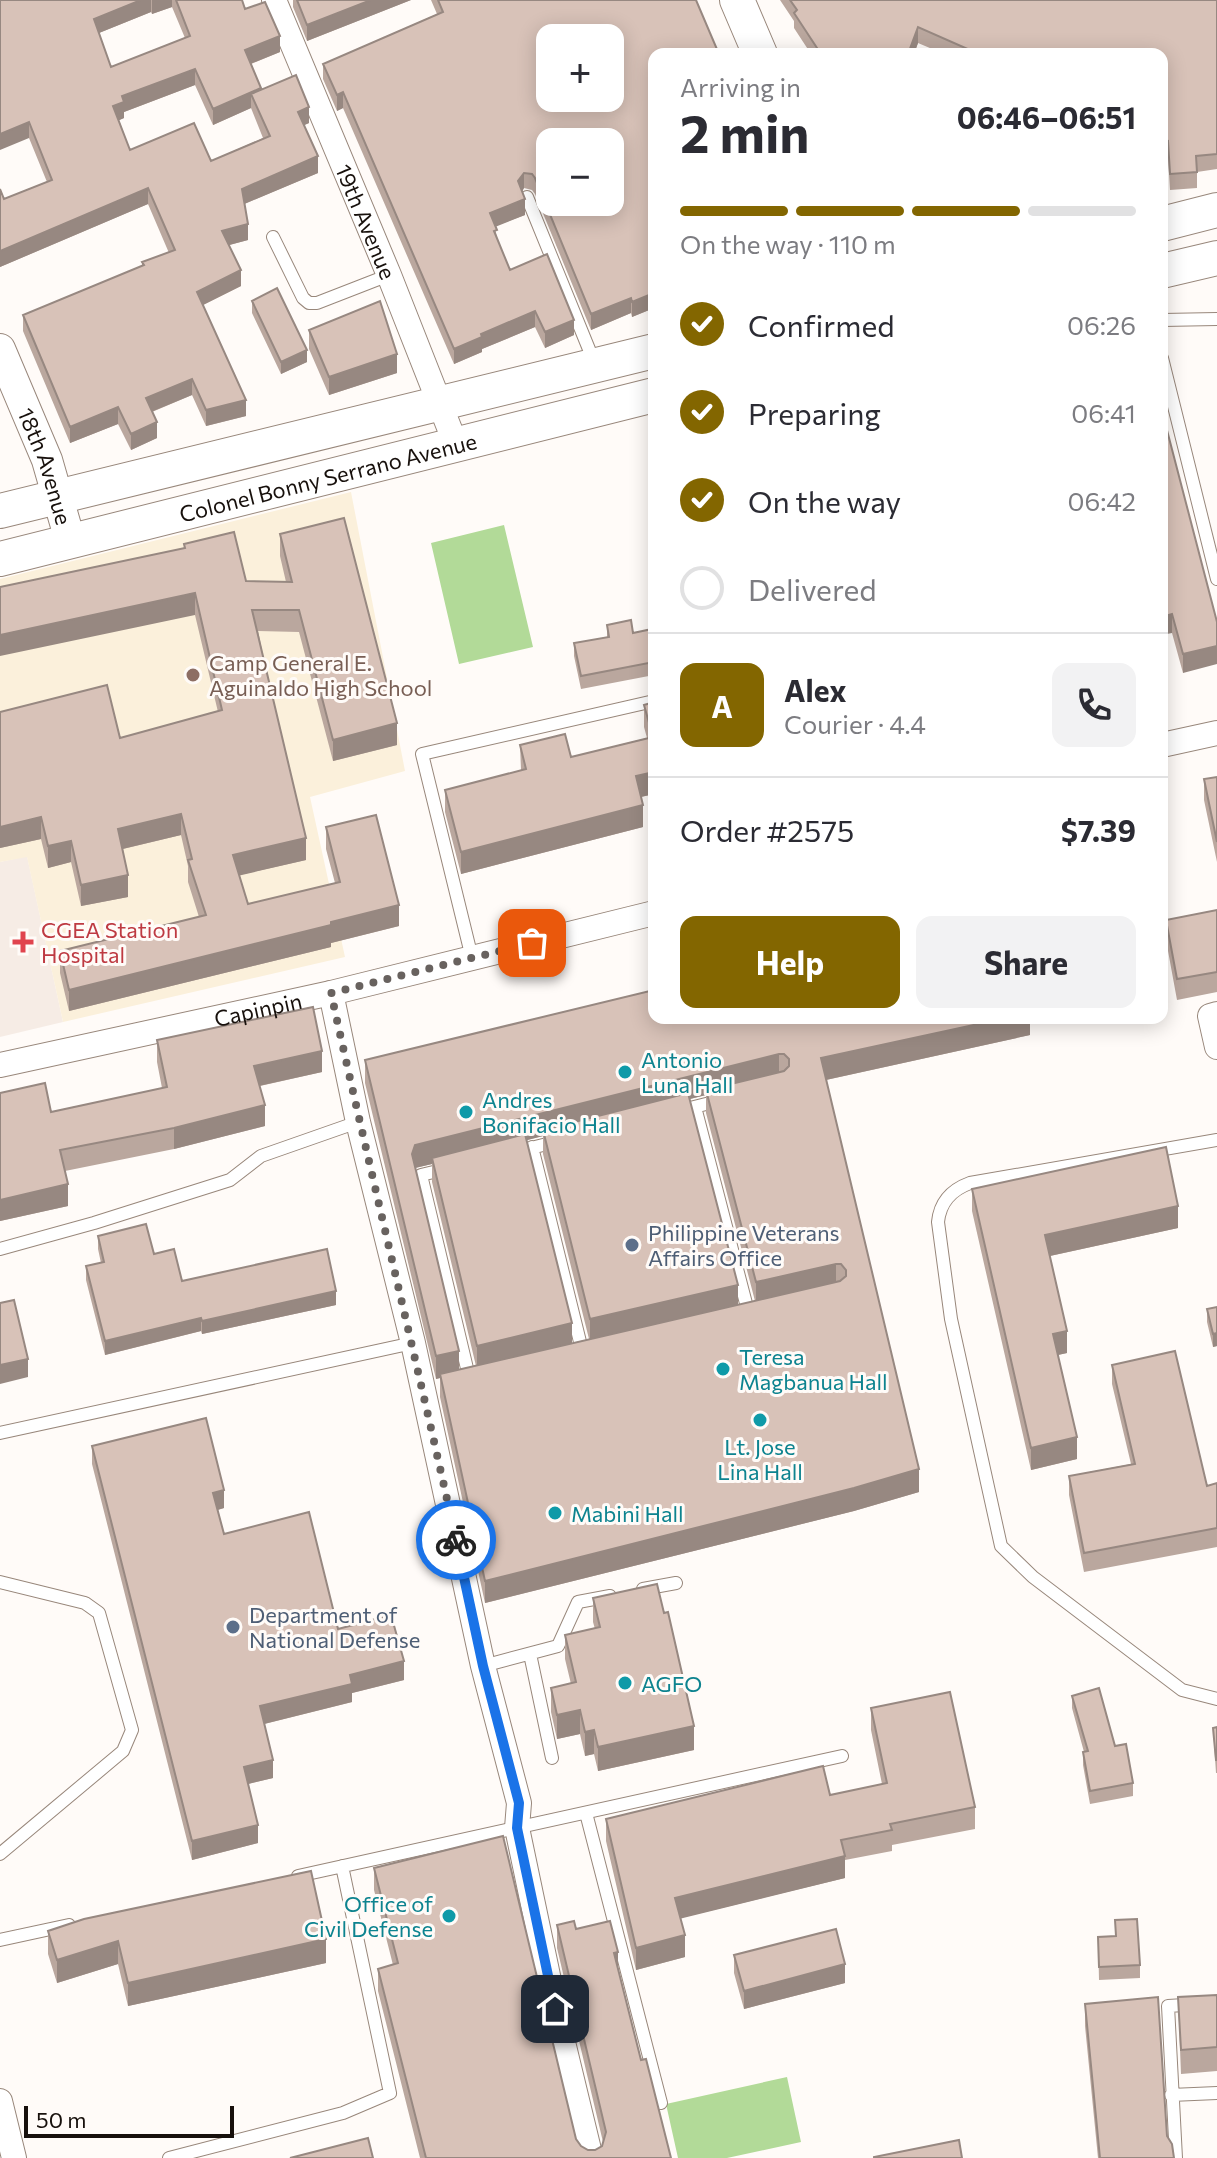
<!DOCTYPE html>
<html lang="en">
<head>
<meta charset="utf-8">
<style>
  body { margin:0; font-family:Commissioner,sans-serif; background:#f2f2f3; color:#2b2b33; height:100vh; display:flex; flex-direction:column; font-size:30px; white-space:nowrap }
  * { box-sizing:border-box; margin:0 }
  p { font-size:26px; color:#7c7c81 }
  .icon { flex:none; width:44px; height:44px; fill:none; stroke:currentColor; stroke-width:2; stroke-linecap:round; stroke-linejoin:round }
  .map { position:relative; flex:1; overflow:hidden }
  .side { position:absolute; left:648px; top:48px; width:520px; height:976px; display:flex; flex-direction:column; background:#fff; border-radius:16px; box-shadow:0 4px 20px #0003 }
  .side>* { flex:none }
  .buttons { position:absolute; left:536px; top:24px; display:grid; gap:16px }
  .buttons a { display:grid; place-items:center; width:88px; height:88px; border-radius:16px; background:#fff; box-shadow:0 4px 20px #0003; font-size:40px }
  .scale { position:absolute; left:24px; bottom:20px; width:210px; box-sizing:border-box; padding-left:8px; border:4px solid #17100c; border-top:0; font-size:22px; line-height:28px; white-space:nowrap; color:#17100c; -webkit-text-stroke:6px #fffbf8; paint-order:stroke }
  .pin { position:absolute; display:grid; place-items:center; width:68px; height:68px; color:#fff; margin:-34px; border-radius:16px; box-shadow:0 4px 12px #0006 }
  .courier { position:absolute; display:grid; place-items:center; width:80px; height:80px; margin:-40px; border:6px solid #1a73e8; border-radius:50%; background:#fff; color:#222; box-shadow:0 2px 10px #0007 }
  .overview em { font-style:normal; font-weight:700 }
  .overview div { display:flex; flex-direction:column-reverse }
  .overview { display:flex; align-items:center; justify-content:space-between; height:136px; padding:0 32px }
  h1 { font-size:52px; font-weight:700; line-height:60px }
  .bar { display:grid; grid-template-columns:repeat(4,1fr); gap:12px 8px; align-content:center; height:96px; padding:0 32px }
  .bar i { height:10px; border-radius:6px; background:#e1e1e2 }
  .bar .current { background:#836600 }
  .bar p { grid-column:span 4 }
  .line { display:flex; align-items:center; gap:20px; padding:0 32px; border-top:2px solid #e1e1e2 }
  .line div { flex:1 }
  .round { display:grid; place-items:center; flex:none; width:84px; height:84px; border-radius:16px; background:#f2f2f3 }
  ol { padding:0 32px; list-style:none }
  li { display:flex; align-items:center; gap:24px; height:88px }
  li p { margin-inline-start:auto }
  li .icon { padding:8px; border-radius:50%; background:#836600; color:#fff; stroke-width:4 }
  li:last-child { color:#7c7c81 }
  li i { width:44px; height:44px; border:4px solid #e1e1e2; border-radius:50% }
  .primary-button { display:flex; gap:16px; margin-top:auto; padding:16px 32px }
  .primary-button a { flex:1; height:92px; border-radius:16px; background:#836600; color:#fff; font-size:32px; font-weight:700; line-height:92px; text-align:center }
  .primary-button a+a { background:#f2f2f3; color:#2b2b33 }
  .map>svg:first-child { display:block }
</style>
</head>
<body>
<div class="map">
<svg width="1217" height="2158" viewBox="0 0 1217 2158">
  <rect width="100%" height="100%" fill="#fffbf8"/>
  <!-- built -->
  <path fill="#f6ece5" d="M27 856 63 1022 0 1037V862Z"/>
  <!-- education -->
  <path fill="#fbf0db" d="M351 492 405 771 310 797 345 957 63 1022 27 857 0 862V579Z"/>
  <!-- green -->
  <path fill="#b2da98" d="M504 525 533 647 459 664 431 543Z
    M787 2077 801 2142 727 2158H678L666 2104Z"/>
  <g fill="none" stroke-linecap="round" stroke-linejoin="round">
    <defs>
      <path id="service" d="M527 197 595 364
        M273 237 303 298 309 303H317L389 275
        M1162 320 1217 319
        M1162 358 1217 579
        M472 958 422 754 654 701
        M695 1107 749 1315
        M678 1111 722 1100
        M1217 1140 970 1183C951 1190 940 1202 938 1222L951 1319 1001 1546 1033 1577 1182 1690 1217 1699
        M532 1147 583 1354
        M515 1152 559 1141
        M446 1169 421 1175 470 1381
        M0 1249 94 1223 230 1180 261 1156 358 1122
        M0 1433 413 1343
        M0 1582 85 1603 99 1613 132 1730 123 1751 0 1854
        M643 1589 676 1583
        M530 1654 552 1758
        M483 1666 558 1646 578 1602 610 1596
        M586 1813 661 2103
        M298 1876 842 1756
        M0 1940 69 1925
        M1171 2095 1217 2093
        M169 2158 343 2113 390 2093 342 1866
        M1176 2158 1168 2006 1217 2003"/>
      <g id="minor">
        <path id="s1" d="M274 0 389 275 456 445"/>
        <path d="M1162 745 1217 733"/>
        <path d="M331 993 358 1122 413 1343 483 1666 519 1803 517 1828 555 2009 591 2158"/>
        <path d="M1217 1014 1210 1016 1217 1047"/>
        <path id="s2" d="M0 1065 331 993 654 913"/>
        <path d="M0 2101 14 2158"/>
      </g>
      <g id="tertiary">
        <path id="s3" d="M0 349 47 460 70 540"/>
      </g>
      <g id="secondary">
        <path d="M737 0 760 54"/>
        <path d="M1162 224 1217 210"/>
        <path d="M1162 271 1217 258"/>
        <path d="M0 511 654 351"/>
        <path id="s4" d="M0 559 654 395"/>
      </g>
    </defs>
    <!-- service casing -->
    <use href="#service" stroke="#98877b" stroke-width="14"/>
    <!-- minor casing -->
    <use href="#minor" stroke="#98877b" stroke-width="26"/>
    <!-- tertiary casing -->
    <use href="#tertiary" stroke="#98877b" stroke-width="32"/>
    <!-- secondary casing -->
    <use href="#secondary" stroke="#98877b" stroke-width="36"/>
    <!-- service -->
    <use href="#service" stroke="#fff" stroke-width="12"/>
    <!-- minor -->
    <use href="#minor" stroke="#fff" stroke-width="24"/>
    <!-- tertiary -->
    <use href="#tertiary" stroke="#fff" stroke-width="30"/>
    <!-- secondary -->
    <use href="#secondary" stroke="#fff" stroke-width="34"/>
  </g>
  <!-- wall -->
  <path fill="#baa79e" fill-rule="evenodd" d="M0 0H242L245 9 280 52 251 64 261 90 309 123 304 125 318 173 244 204 248 240 229 245 241 286 203 305 246 416 206 426 192 395 152 412 157 438 131 450 118 424 70 443 23 331V315L142 266V262L169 253 148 204 0 267V189L4 199 47 182 29 138ZM172 7 185 38 111 67 99 33 151 12 152 14ZM195 85 213 125 251 108 263 138 211 161 130 150 119 120 124 118V112Z
    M293 0H411L307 41 293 7Z
    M431 0H696L654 54V308L632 317 631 313 591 330 535 194 532 190 524 188 522 192 525 215 495 226 497 239 510 270 574 335 545 348 535 327 482 349V352L454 364 343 108 337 111 323 79V64L437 14Z
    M780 0H1217V169L1197 172V188L1170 190 1162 54H944L918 43 914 54H811L794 28V21Z
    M252 301 307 362 281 374 252 313Z
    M309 330 397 373 329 395 309 349Z
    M1162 411 1217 622 1183 673 1172 633Z
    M280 534 397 745 333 761 299 632 258 631 306 860 239 875 248 904 335 883 326 849V827L399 926 331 943V947L69 1011 60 973V951L199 917 188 882V866L181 835 123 849 128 897 81 906 71 862 48 868 41 839 0 848V712L120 738 218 712 195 615 184 544 246 581 286 582 280 556Z
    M607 625 654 640V675L581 689 574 656V643L607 637Z
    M654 702V794L641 797 643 827 461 874 445 812V790L521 770 520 745 571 757 647 738 644 727V705Z
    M1217 777V862L1204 800V779Z
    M1217 910V992L1177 1000 1166 940V920Z
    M1030 1018V1035L826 1080 919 1492 854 1511 485 1603 440 1397V1378L436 1379 365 1083V1060ZM706 1095V1113L755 1301 738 1305 690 1099ZM543 1136V1154L589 1339 572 1343 527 1140ZM432 1164V1182L476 1366 459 1369 415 1168Z
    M157 1040 322 1072 260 1086 265 1126 174 1149 65 1171 68 1206 0 1221V1093L51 1112 162 1088 157 1062Z
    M972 1189 1178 1228 1050 1256 1067 1353 1058 1355 1077 1459 1031 1470 972 1211Z
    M98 1236 154 1254 182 1281 336 1305 202 1334 201 1331 105 1355 86 1280V1266L101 1263 98 1249Z
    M1217 1307V1346L1213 1347 1207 1322V1309Z
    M1112 1365 1207 1486 1217 1483V1547L1084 1572 1069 1495V1476L1131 1464 1112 1384Z
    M92 1446 224 1508 218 1510 224 1534 338 1629 404 1680 352 1693V1702L264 1724 273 1778 248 1784 258 1843 192 1860 92 1464Z
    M593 1598 694 1750 598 1771 594 1754 585 1756 580 1734 557 1739 551 1712V1688L571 1684 565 1659V1635L595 1629 593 1622Z
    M1072 1696 1115 1746 1133 1783V1796L1090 1804 1083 1765V1752H1084L1072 1708Z
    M871 1708 975 1807V1829L892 1845V1851L845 1860V1878L680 1918 685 1957 636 1970 606 1841V1819L830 1795 882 1784 871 1730Z
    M1217 1727V1773H1216L1213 1728Z
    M374 1868 581 2146 588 2150H595L602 2146 603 2142 557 1948V1925L576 1929 618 1970 641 2060 671 2158H420L378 1991V1969L393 1965 374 1890Z
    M1115 1920 1140 1965V1978L1099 1980 1098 1937 1115 1936Z
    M48 1931 326 1963 128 2006 118 1964 57 1983 48 1954Z
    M734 1955 845 1983 744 2009 734 1973Z
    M1217 1995V2071L1181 2074 1178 1997Z
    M1085 2004 1167 2136 1174 2158H1098L1085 2026Z"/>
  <!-- shaded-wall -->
  <path fill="#978881" d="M141 0H151V12L94 35V19Z
    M152 0H172V7L152 14Z
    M371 0H411L307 41V25Z
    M918 27V43L914 54H908Z
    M280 36V52L245 66V50Z
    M195 69V85L124 112V118L113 123V106L122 96Z
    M261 88V104L251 94V108L213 125V109Z
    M343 92V108L337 111V95Z
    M309 107V123L298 128V112Z
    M29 122V138L0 150V134Z
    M1168 141V157L1162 158V143Z
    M318 156V173L242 205V189Z
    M524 173V188L518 197V181Z
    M148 188V204L0 267V251Z
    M525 199V215L490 229V213Z
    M248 224V240L222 247V231Z
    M241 270V286L197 308V292Z
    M654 293V308L632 317V302Z
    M631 298V313L591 330V314Z
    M535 311V327L482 349V352L454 364V349L481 334Z
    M574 320V335L545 348V332Z
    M307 350V362L281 374V362Z
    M397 354V373L329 395V377Z
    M192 379V395L146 414V398Z
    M246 400V416L206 426V410Z
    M118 407V424L70 443V427Z
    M157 422V438L131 450V434Z
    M195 593V615L0 656V635Z
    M1172 614V633L1162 635V617Z
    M1217 646V664L1183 673V654Z
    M397 723V745L333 761V740Z
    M654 772V794L636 798V776Z
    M643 805V827L461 874V852Z
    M181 814V835L118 850V829Z
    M41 817V839L0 848V827Z
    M306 838V860L233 877V855Z
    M71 841V862L48 868V846Z
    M128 875V897L81 906V885Z
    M399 905V926L331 943V947L69 1011V990Z
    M1006 1018H1030V1035L821 1081V1058Z
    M322 1051V1072L254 1087V1066Z
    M779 1054V1076L706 1090V1095L544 1135 543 1130V1136L433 1164 432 1158V1164L415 1168 412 1154 415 1145Z
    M265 1105V1126L174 1149V1128Z
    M68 1184V1206L0 1221V1200Z
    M1178 1206V1228L1045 1257V1235Z
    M836 1264V1286L756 1305V1282Z
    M738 1285V1309L590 1343V1319Z
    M336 1291V1305L202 1334V1321Z
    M201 1318V1331L105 1355V1341Z
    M572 1323V1347L477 1370V1346Z
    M1067 1331V1353L1053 1356V1334Z
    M1217 1333V1346L1213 1347V1334Z
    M459 1351V1374H440V1378L436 1379V1356Z
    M28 1359V1377L0 1384V1365Z
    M1077 1437V1459L1031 1470V1448Z
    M919 1469V1492L854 1511 485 1603V1581Z
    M224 1490V1508L213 1511V1493Z
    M404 1661V1680L352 1693V1702L260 1725V1706L350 1675Z
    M580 1710V1734L557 1739V1715Z
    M694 1726V1750L598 1771V1747Z
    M594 1730V1754L585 1756V1732Z
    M273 1760V1778L244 1785V1767Z
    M258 1825V1843L192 1860V1841Z
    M845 1856V1878L675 1920V1898Z
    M685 1935V1957L636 1970V1948Z
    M326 1939V1963L128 2006V1983Z
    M118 1941V1964L57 1983V1960Z
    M618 1952V1975L614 1953Z
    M845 1964V1983L744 2009V1991Z"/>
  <!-- building -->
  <path fill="#d8c2b8" stroke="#978881" stroke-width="2" fill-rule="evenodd" d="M0 0H141L94 19 111 67 190 36 176 0H242L245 9 265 2 280 36 245 50 261 88 213 109 195 69 122 96 124 102 113 106 130 150 194 123 211 161 270 136 251 94 296 75 309 107 298 112 318 156 242 189 248 224 222 231 241 270 197 292 246 400 206 410 192 379 146 398 157 422 131 434 118 407 70 427 23 315 144 265 142 262 175 250 148 188 0 251V189L4 199 52 180 29 122 0 134Z
    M297 0H371L307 25Z
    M438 0H696L719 54H654V293L632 302 631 298 591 314 535 178 532 174 524 173 518 181 525 199 490 213 497 230 494 231 510 270 547 254 574 320 545 332 535 311 481 334 482 337 454 349 343 92 337 95 323 64 443 12ZM550 38H610V98H550ZM550 142H610V202H550Z
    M790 0H1217V154L1196 156 1197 172 1170 174 1168 141 1162 143V54H1117L1072 50 1071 54H968L970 50 918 27 908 54H821L794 13 797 10Z
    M277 288 307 350 281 362 252 301Z
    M380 301 397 354 329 377 309 330Z
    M1162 411 1217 622V646L1183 654 1172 614 1162 617Z
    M344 518 397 723 333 740 299 610H252L306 838 233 855 248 904 340 882 326 827 376 815 399 905 331 922V925L69 990 60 951 206 915 188 860 192 859 181 814 118 829 128 875 81 885 71 841 48 846 41 817 0 827V712L107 685 120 738 222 710 195 593 0 635V587L185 548 184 544 234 532 246 581 292 582 280 534Z
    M631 620 633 633 652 629 654 640V662L581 676 574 643 609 637 607 625Z
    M654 702V772L636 776 643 805 461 852 445 790 526 769 520 745 565 734 571 757 653 737 644 705Z
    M1217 777V842L1204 779Z
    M1217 910V972L1177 979 1166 920Z
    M654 990V1018H1006L821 1058 919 1469 854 1488 485 1581 440 1374 840 1281 846 1276V1270L841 1264H836L756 1282 706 1090 784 1071 789 1066V1059L784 1054H779L415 1145 412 1154 459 1351 436 1356 365 1060Z
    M313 1007 322 1051 254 1066 265 1105 174 1128 60 1150 68 1184 0 1200V1093L45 1083 51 1112 167 1087 157 1040Z
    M688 1093 738 1285 590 1319 543 1130Z
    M525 1134 572 1323 477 1346 432 1158Z
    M1166 1147 1178 1206 1045 1235 1067 1331 1053 1334 1077 1437 1031 1448 972 1189Z
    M146 1224 154 1254 174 1249 182 1281 327 1249 336 1291 202 1321 201 1318 105 1341 86 1266 104 1262 98 1236Z
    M14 1300 28 1359 0 1365V1303Z
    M1217 1307V1333L1213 1334 1207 1309Z
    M1175 1351 1207 1486 1217 1483V1528L1084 1553 1069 1476 1135 1464 1112 1365Z
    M206 1418 224 1490 213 1493 224 1534 309 1512 338 1629 391 1615 404 1661 350 1675 352 1684 260 1706 273 1760 244 1767 258 1825 192 1841 92 1446Z
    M657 1584 664 1613 668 1612 694 1726 598 1747 594 1730 585 1732 580 1710 557 1715 551 1688 576 1682 565 1635 600 1627 593 1598Z
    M1099 1688 1115 1746 1126 1744 1133 1783 1090 1791 1083 1752 1088 1751 1072 1696Z
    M950 1692 975 1807 890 1824 892 1830 841 1840 845 1856 675 1898 685 1935 636 1948 606 1819 823 1766 830 1795 887 1783 871 1708Z
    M1217 1727V1760H1216L1213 1728Z
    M503 1836 576 2139 581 2146 588 2150H595L602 2146 606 2132 557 1925 574 1921 576 1929 610 1921 618 1952 614 1953 641 2060 646 2059 671 2158H426L378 1969 398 1963 374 1868Z
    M311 1871 326 1939 128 1983 118 1941 57 1960 48 1931 84 1919Z
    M1137 1919 1140 1965 1099 1967 1098 1937 1116 1936 1115 1920Z
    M836 1929 845 1964 744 1991 734 1955Z
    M1217 1995V2047L1181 2050 1178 1997Z
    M1158 1997 1167 2136 1172 2144 1174 2158H1100L1085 2004Z
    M368 2138 373 2158H290Z
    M959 2140 962 2158H874V2157Z"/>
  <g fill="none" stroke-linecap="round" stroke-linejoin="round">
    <!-- done -->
    <path stroke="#68625f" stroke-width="8" stroke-dasharray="0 14.4" d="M456 1540C416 1357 371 1176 331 993L532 943"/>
    <!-- route -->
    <path stroke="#1a73e8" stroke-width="10" d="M456 1540 483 1666 519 1803 517 1828 555 2009"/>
  </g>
  <!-- markers -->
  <circle fill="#8d6e63" stroke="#fffbf8" stroke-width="3" cx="193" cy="675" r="8"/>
  <path fill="#e0444e" stroke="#fffbf8" stroke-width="3" d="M19 930h8v8h8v8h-8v8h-8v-8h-8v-8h8z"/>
  <g fill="#0f9aa8" stroke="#fffbf8" stroke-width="3">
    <circle cx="625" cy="1072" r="8"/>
    <circle cx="466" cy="1112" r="8"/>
    <circle cx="723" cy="1369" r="8"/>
    <circle cx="760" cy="1420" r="8"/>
    <circle cx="555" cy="1513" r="8"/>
    <circle cx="625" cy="1683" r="8"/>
    <circle cx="449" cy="1916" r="8"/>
  </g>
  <g fill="#5c6f8a" stroke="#fffbf8" stroke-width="3">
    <circle cx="632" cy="1245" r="8"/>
    <circle cx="233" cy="1627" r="8"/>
  </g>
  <g text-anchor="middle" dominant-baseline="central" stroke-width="6" stroke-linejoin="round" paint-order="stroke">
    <!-- street labels -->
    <g font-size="22" fill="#17100c" stroke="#fffbf8">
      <text stroke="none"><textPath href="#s1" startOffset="240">19th Avenue</textPath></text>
      <text stroke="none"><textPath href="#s3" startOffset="126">18th Avenue</textPath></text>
      <text stroke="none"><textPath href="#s4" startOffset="338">Colonel Bonny Serrano Avenue</textPath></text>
      <text stroke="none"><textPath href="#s2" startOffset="264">Capinpin</textPath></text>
    </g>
    <!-- education labels -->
    <g font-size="22" fill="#785e54" stroke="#fffbf8" text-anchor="start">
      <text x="209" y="662">Camp General E.<tspan x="209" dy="25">Aguinaldo High School</tspan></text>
    </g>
    <!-- health labels -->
    <g font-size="22" fill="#be3a42" stroke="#fffbf8" text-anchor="start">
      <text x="41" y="929">CGEA Station<tspan x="41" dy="25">Hospital</tspan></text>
    </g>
    <!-- culture labels -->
    <g font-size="22" fill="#0d838f" stroke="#fffbf8" text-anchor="start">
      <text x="641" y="1059">Antonio<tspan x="641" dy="25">Luna Hall</tspan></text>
      <text x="482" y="1099">Andres<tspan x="482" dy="25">Bonifacio Hall</tspan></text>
      <text x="739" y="1356">Teresa<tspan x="739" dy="25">Magbanua Hall</tspan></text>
      <text x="760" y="1446" text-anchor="middle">Lt. Jose<tspan x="760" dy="25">Lina Hall</tspan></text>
      <text x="571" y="1513">Mabini Hall</text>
      <text x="641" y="1683">AGFO</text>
      <text x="433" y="1903" text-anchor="end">Office of<tspan x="433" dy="25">Civil Defense</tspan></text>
    </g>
    <!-- service labels -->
    <g font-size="22" fill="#4e5e75" stroke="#fffbf8" text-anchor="start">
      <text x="648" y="1232">Philippine Veterans<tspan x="648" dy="25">Affairs Office</tspan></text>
      <text x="249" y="1614">Department of<tspan x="249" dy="25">National Defense</tspan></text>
    </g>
  </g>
</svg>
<div class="buttons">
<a>+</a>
<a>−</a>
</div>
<div class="scale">50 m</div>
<div class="pin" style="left:532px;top:943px;background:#ea580c"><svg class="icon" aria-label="bag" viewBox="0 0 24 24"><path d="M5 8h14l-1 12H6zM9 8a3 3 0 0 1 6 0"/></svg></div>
<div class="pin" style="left:555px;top:2009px;background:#1f2937"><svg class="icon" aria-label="home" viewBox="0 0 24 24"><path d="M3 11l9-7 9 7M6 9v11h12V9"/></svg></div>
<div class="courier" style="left:456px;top:1540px"><svg class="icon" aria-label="bike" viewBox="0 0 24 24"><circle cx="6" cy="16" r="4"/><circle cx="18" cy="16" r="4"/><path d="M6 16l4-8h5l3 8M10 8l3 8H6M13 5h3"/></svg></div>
<section class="side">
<div class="overview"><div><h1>2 min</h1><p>Arriving in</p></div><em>06:46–06:51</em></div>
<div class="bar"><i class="current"></i><i class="current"></i><i class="current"></i><i></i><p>On the way · 110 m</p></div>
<ol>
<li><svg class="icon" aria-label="check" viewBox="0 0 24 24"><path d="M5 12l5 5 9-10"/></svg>Confirmed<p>06:26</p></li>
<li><svg class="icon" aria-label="check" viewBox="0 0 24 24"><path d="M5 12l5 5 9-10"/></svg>Preparing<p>06:41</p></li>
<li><svg class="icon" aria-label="check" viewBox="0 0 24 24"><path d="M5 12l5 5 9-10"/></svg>On the way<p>06:42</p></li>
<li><i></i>Delivered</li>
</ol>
<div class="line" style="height:144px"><b class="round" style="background:#836600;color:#fff">A</b><div><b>Alex</b><p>Courier · 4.4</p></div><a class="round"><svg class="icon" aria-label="phone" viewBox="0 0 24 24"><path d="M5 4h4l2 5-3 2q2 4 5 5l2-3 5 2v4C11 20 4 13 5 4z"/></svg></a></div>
<div class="line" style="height:104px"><div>Order #2575</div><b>$7.39</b></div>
<div class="primary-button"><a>Help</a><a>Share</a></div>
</section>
</div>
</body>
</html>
